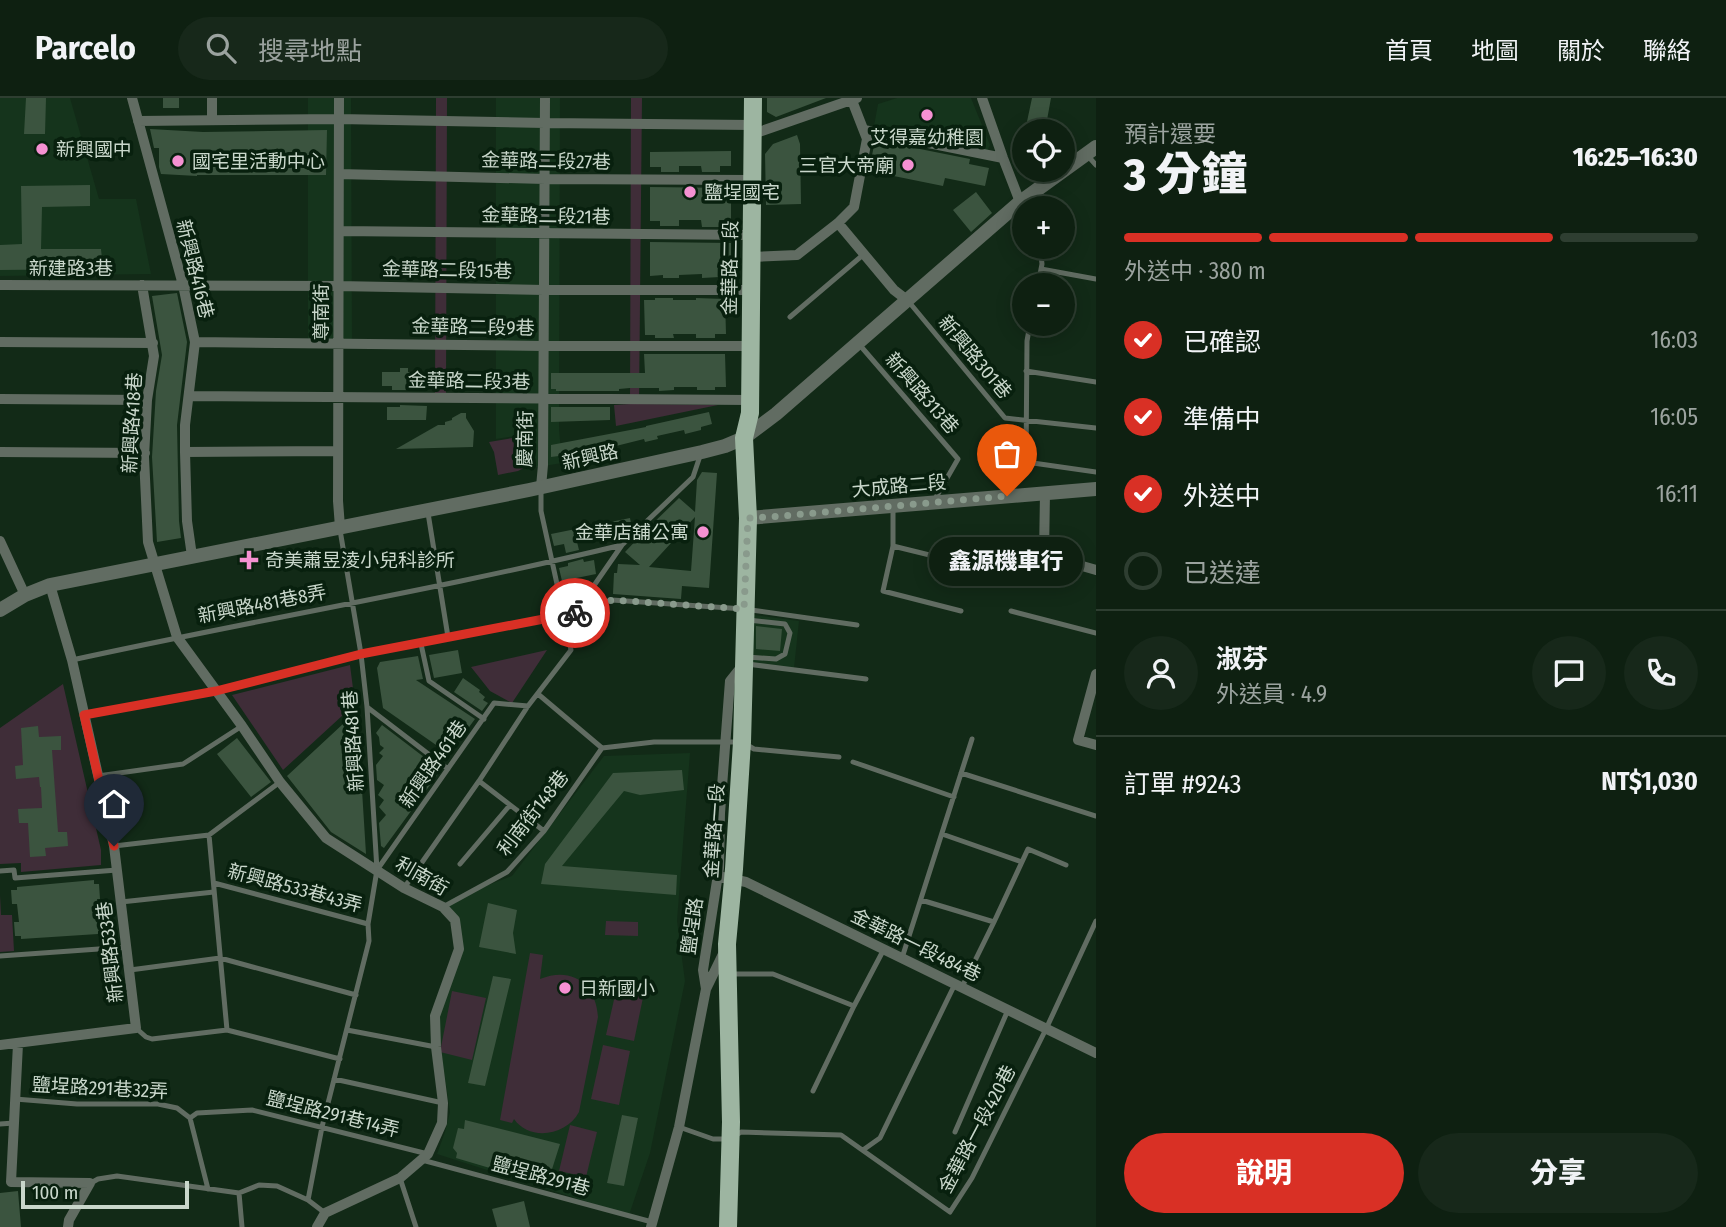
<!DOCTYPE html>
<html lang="zh-TW">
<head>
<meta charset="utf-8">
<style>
  body { margin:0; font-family:"Fira Sans Condensed","Noto Sans TC",sans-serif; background:#17281a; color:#f1f3f6; height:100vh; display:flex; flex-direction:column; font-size:26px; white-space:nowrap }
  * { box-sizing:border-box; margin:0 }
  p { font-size:23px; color:#9ba39f }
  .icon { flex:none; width:38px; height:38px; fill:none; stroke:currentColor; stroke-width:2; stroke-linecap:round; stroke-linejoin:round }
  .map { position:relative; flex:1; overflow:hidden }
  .details { display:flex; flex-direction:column; background:#0e2011; width:630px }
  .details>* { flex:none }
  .tools { position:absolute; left:1012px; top:21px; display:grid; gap:14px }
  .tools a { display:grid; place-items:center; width:63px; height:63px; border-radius:50%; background:#0e2011; box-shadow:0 4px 18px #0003,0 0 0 2px #2e3e31; font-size:35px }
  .scale { position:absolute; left:21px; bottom:18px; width:168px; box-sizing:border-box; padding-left:7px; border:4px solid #c9d7cb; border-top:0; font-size:19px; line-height:24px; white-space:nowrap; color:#c9d7cb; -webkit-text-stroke:5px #08200e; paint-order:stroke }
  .pin { position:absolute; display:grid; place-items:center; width:60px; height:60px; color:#fff; margin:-72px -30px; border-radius:50% 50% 50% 0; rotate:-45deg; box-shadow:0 0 7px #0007 }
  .pin .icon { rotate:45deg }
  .courier { position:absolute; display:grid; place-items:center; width:70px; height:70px; margin:-35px; border:5px solid #d93025; border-radius:50%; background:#fff; color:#222; box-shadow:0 2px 9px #0007 }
  .bubble { position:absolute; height:49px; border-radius:24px; background:#0e2011; box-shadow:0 4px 18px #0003,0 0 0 2px #2e3e31; font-size:23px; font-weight:800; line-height:49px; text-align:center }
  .summary em { font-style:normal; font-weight:800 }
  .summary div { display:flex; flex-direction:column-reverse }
  .summary { display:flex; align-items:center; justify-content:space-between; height:119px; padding:0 28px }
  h1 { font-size:46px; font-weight:800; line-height:52px }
  .bar { display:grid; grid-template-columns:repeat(4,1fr); gap:10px 7px; align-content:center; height:84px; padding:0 28px }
  .bar i { height:9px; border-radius:5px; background:#2e3e31 }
  .bar .selected { background:#d93025 }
  .bar p { grid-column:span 4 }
  .line { display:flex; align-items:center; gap:18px; padding:0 28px; border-top:2px solid #2e3e31 }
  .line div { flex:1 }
  .round { display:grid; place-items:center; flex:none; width:74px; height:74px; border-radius:37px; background:#17281a }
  ol { padding:0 28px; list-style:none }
  li { display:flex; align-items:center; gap:21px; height:77px }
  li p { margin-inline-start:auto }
  li .icon { padding:7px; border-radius:50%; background:#d93025; color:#fff; stroke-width:4 }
  li:last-child { color:#9ba39f }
  li i { width:38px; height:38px; border:4px solid #2e3e31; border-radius:50% }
  .action { display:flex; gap:14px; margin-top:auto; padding:14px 28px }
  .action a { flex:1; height:80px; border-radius:42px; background:#d93025; color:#fff; font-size:28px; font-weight:800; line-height:80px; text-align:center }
  .action a+a { background:#17281a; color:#f1f3f6 }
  header { display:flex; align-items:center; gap:42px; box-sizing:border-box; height:98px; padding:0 35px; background:#0e2011; border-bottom:2px solid #2e3e31 }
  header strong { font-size:33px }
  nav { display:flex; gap:38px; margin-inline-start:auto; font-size:24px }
  .search { width:490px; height:63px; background:#17281a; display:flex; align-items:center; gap:18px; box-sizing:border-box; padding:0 24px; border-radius:38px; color:#9ba39f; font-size:26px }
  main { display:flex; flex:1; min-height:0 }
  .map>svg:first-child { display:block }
</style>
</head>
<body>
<header>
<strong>Parcelo</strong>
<div class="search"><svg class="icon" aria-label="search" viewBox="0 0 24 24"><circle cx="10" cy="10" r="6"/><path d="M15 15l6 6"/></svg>搜尋地點</div>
<nav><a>首頁</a><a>地圖</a><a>關於</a><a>聯絡</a></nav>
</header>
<main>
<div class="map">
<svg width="1096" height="1129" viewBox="0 0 1096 1129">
  <rect width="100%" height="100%" fill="#122a17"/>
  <!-- built -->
  <path fill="#15341c" d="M0 0H70L99 101H136L151 176 0 178Z
    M308 0H351L352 243 308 244Z
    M496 0H560L559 331 562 365 532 370 527 336 496 341Z
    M897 0H971L990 47 986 55 874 28 878 6Z
    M747 516 799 523 794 570 746 565Z
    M690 655 677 823 685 883 650 1055 629 1117 437 1056 445 1034 450 1014 437 925 458 842 444 808 451 801 512 778 604 658Z"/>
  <!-- green -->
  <path fill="#3f2d38" d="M436 0H447L446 298 435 299Z
    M631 0H642L639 306 718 307 616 328 614 307 630 306Z
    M524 338 526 369 518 373 498 377 494 354 489 344Z
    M547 552 512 605 490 593 471 569Z
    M350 567 355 606 283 672 232 597Z
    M63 586 101 752V767L21 774V765L0 766V630Z
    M0 797 1 817H12L14 853 0 854Z
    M606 823 638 824V838L605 837Z
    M530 855 543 857 540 881C571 868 596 885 598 919L579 1014C567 1037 530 1044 514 1021L512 1025 500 1022Z
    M618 884 645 890 634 943 606 937Z
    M452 893 486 900 472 962 440 954Z
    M603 947 630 953 619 1007 591 1001Z
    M570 1027 597 1034 586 1079 559 1073Z"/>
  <!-- building -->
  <path fill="#3b543f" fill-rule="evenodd" d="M26 0H46L45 36H24Z
    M163 0H179V10H163Z
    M767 0H826L776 19 767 14Z
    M1032 0H1051L1045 33H1025Z
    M150 31 203 34 327 32 326 77H197V78L161 76 159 69V50H154Z
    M797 37 800 46 801 106 766 107 765 56 773 46Z
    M875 42 970 61 969 66 989 70 985 88 945 80 943 88 869 73Z
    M731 53V68H720V74H702L701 68H679V74H661V69H650V54Z
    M90 87V108L42 109 41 151H101L103 171 0 172V147L22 146 21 88Z
    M650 89 731 90V122H719L720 129H702L701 122H679V128H660V123H650Z
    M976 94 992 115 971 134 953 112Z
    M650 144 731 145V177H720V179L702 180V176L679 177V180H663V177L650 178Z
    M177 195 187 244 177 327 179 423 181 440 157 444 152 359 156 293 162 257 152 198Z
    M655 200H673V202H696V200L725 201 726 236H715V240H696V236H673L674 240H655V237H645L644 202H655Z
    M644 256H725L726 289H715V292H697V289H674V292L659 293V290H630L619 291V293H556V291H551V275H645Z
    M400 270H408V274H421V287H408V292H392V288H382V274H400Z
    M400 307 427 308 426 322H387V309H400Z
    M551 309H610V322L551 324Z
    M709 314 712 326 701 329V332L685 336 684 332 657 338 658 341 645 344 644 341 616 348 617 351 601 354 600 350 573 356V359L560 361 559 358 551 359V347L646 329V328Z
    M461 315H466V320L474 333 473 349 396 351 438 327H445V324L452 322V320Z
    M702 374 717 375 709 490 682 488 681 501 613 496 614 475H617L618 466 640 467 625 454 646 432 679 400 695 414 697 382ZM695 419 691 473 649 469Z
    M630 420 632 430 623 439 605 442V438L577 444 579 452 566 455 564 446 554 448 551 436Z
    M583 461 584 464 594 462 596 476 562 483 559 470 568 468V465Z
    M756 528 782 531 780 553 756 551Z
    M458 552 462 575 434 580 429 557Z
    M418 558 423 581 416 582 475 621 449 656 383 610 377 570 380 564Z
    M463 580 480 592 479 594 485 599 483 602 488 605 482 613 454 594Z
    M358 612 361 676 366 756 331 734 287 678Z
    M382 627 441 672 384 750 381 748 379 725 386 717 379 709 384 702 378 697 384 687 377 682 376 667 383 658 379 655 384 650 380 647 379 639 376 635Z
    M38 628 39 639 61 638V652H52L58 734H67L68 748 45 750 46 758 30 759 28 725H19L18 711 42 710 41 689H40L39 679 16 681 15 668 23 667 21 630Z
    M237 640 271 684 251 699 217 656Z
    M682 672 684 692 640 697 624 693 562 768 677 777 676 797 541 786 545 766 613 675Z
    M94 782V786H99L100 801H97L98 818H103L104 833H98V836L21 841V838H15L14 824H19L17 806H12L11 792H17V789Z
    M488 805 517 812 513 835 516 856 479 849Z
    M493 878 511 881 485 988 468 985Z
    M622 1017 638 1020 624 1088 607 1085Z
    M465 1022 560 1046 547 1087 456 1060 457 1055 453 1050 458 1030 464 1031Z
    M18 1093 21 1129H0V1095Z
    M524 1103 530 1129H497L492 1111Z"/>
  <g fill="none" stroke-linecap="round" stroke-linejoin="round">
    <!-- service -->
    <path stroke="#616c62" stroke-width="5" d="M1087 57 1096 67
      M1041 171 1096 181
      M1038 187 1042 166 1040 149
      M909 204 1005 320 1096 330
      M790 219 864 156
      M1030 226 1027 243 1026 364 1096 374
      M858 245 958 361 935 401
      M1026 273 1096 284
      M893 411V448L883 493 961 513
      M428 415 448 539
      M893 448 1031 482 1037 455 1043 457
      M1011 513 1096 535
      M575 515 622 447 693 379 700 358
      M421 546 429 583 484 621
      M747 559 776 561 785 556 790 535 785 526 748 522
      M72 562C255 522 440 491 622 447
      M747 566 866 581
      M538 596 602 650 654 644H742L754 651 839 659
      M367 609 448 671
      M84 617 217 593 361 556 564 518 541 413V392
      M853 664 954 699
      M961 675 1096 718
      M98 678 183 666 242 628
      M479 683 544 733
      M942 736 1022 764
      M209 737 227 932
      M114 748 209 737 280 684
      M460 766 510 707
      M377 772 494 605 528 608
      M0 773 14 772 15 780 117 772
      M214 785 368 826
      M404 790 479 683 528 608 571 552 564 518 612 502 744 511 857 527
      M921 802 994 824
      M121 804 214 794
      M443 809 507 774 544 733 602 650
      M0 858 127 849
      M902 860 972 641
      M130 872 220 860 356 897
      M730 876H773L854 908
      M962 889 994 824 1028 751 1066 767
      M137 931 146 939 152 941 227 932 340 961
      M347 932 436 949
      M334 981 443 1005
      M813 993 854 908 884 851
      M15 1001 77 1006H158L177 1010 190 1020 208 1091
      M190 1020 197 1015 252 1012 428 1056
      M0 1026 14 1025
      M679 1029 713 1041H726
      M955 1034 1008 912
      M735 1038 741 1034 841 1037 950 1114 972 1080 1046 931 1096 823
      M863 1052 880 1040 955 886
      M422 1062 652 1124
      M400 1080 416 1129
      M91 1085 98 1081 117 1078 239 1095 259 1087 277 1088 308 1102 325 1115
      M239 1095 242 1129
      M308 1102 322 1029 369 843 368 826 377 772 367 609 361 556 340 432"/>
    <!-- minor -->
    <path stroke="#616c62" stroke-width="10" d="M132 0 183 187 195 244 185 327V354L187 423 192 458
      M339 0 338 403 340 429
      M982 0 1003 60 1020 104
      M212 22V0
      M138 23 339 21 545 25 753 27
      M864 32 1003 60
      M753 36 857 0
      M339 76 545 81 752 82
      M838 125 894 192 907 202
      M339 133 752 137
      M751 159 797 157 838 125 854 109 867 41 851 0
      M0 187 338 188 544 192H750
      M142 187 154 258 147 302 144 359 148 444 177 539 242 628 280 684 326 740 404 790 443 809 455 822 459 851 435 918 436 949 443 1005 442 1025 428 1056 400 1080 325 1115 317 1129
      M0 244 153 245
      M195 244 543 248H750
      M189 298 749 302
      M0 301 147 302
      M0 354 145 355
      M185 354 338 353
      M541 389 543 367 545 0
      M1045 395 1044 457 1096 472
      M0 443 25 497
      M1096 576 1078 642 1096 647
      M718 778 746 784 1096 955
      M706 891 703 872 719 770 720 715 730 583 742 568
      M18 946 11 1084 90 1085 69 1122 68 1129
      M0 947 136 930 114 748 72 562 50 487
      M651 1129 679 1029 706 891 725 852"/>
    <!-- tertiary -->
    <path stroke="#616c62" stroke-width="14" d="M748 420 1096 391
      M0 512 25 497 50 487 529 392 702 354 725 348 744 340 776 316 1020 104 1096 49"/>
    <!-- primary -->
    <path stroke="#9db5a1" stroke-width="18" d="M728 1129 731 1024 727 846 734 771 742 644 748 420 744 340 750 315 753 0"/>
  </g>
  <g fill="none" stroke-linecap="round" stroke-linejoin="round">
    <!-- done -->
    <path stroke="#899a8c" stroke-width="7" stroke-dasharray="0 12.6" d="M575 515 612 502 744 511 748 420 770 419 1007 398"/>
    <!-- route -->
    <path stroke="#d93025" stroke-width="9" d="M114 748 84 617 216 593 361 556 575 515"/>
  </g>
  <!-- markers -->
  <g fill="#f591d2" stroke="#08200e" stroke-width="2.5">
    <circle cx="927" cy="17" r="7"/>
    <circle cx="42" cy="51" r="7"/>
    <circle cx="178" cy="63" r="7"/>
    <circle cx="908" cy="67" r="7"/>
    <circle cx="690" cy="94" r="7"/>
    <circle cx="703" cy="434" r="7"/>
    <path d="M245.5 451.5h7v7h7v7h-7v7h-7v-7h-7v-7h7z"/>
    <circle cx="565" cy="890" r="7"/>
  </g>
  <g text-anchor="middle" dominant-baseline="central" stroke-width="7" stroke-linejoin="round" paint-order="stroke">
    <!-- poi labels -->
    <g font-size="19" fill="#c9d7cb" stroke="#08200e" text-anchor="start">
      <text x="927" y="39" text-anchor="middle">艾得嘉幼稚園</text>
      <text x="56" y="51">新興國中</text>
      <text x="192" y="63">國宅里活動中心</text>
      <text x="894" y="67" text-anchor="end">三官大帝廟</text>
      <text x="704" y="94">鹽埕國宅</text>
      <text x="689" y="434" text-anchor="end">金華店舖公寓</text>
      <text x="265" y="462">奇美蕭昱淩小兒科診所</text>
      <text x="579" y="890">日新國小</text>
    </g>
    <!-- street labels -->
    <g font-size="19" fill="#c9d7cb" stroke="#08200e">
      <text transform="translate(546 63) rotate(1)">金華路二段27巷</text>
      <text transform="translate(546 118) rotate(1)">金華路二段21巷</text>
      <text x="71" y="170">新建路3巷</text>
      <text transform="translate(730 170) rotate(-89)">金華路二段</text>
      <text transform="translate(195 171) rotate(76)">新興路416巷</text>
      <text transform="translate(447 172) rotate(1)">金華路二段15巷</text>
      <text transform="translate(321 214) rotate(-90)">尊南街</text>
      <text transform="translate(473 229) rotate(1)">金華路二段9巷</text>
      <text transform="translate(975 259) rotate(50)">新興路301巷</text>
      <text transform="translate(469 283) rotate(1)">金華路二段3巷</text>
      <text transform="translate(922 295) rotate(49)">新興路313巷</text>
      <text transform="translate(132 325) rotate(-87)">新興路418巷</text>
      <text transform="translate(525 341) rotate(-89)">慶南街</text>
      <text transform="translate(590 359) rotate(-13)">新興路</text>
      <text transform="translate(899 388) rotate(-5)">大成路二段</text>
      <text transform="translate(262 506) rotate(-11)">新興路481巷8弄</text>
      <text transform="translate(353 643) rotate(-94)">新興路481巷</text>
      <text transform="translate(433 666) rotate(-55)">新興路461巷</text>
      <text transform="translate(533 715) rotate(-52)">利南街148巷</text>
      <text transform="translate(714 733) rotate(-86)">金華路一段</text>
      <text transform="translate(422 778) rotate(30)">利南街</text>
      <text transform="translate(295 790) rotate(15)">新興路533巷43弄</text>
      <text transform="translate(692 828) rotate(-82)">鹽埕路</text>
      <text transform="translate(916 847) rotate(26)">金華路一段484巷</text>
      <text transform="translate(110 854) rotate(-97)">新興路533巷</text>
      <text transform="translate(100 990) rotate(3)">鹽埕路291巷32弄</text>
      <text transform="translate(333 1016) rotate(14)">鹽埕路291巷14弄</text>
      <text transform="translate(977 1031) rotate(-62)">金華路一段420巷</text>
      <text transform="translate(541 1078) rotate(15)">鹽埕路291巷</text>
    </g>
  </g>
</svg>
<div class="tools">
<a><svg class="icon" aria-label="locate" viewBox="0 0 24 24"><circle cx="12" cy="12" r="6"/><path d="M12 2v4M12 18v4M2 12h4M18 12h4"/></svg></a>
<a>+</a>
<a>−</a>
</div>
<div class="scale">100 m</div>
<div class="pin" style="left:1007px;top:398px;background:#ea580c"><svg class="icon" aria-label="bag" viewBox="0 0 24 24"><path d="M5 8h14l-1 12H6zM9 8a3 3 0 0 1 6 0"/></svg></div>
<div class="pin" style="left:114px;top:748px;background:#1f2937"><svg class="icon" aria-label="home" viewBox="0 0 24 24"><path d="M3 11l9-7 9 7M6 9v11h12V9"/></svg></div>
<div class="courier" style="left:575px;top:515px"><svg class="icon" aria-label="bike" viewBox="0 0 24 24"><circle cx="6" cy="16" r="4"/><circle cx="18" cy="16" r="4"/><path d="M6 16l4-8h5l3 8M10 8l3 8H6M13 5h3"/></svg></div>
<div class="bubble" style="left:929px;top:439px;width:154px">鑫源機車行</div>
</div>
<section class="details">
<div class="summary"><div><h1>3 分鐘</h1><p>預計還要</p></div><em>16:25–16:30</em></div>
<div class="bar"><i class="selected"></i><i class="selected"></i><i class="selected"></i><i></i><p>外送中 · 380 m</p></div>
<ol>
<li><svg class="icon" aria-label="check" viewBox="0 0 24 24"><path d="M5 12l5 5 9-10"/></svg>已確認<p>16:03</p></li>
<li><svg class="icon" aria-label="check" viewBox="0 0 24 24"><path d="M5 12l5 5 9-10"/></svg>準備中<p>16:05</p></li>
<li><svg class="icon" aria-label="check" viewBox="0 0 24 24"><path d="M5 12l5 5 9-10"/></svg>外送中<p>16:11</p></li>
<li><i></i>已送達</li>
</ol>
<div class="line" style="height:126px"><a class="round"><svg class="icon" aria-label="person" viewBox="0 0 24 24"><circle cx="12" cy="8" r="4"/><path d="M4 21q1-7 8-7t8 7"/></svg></a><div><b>淑芬</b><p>外送員 · 4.9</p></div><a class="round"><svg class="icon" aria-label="chat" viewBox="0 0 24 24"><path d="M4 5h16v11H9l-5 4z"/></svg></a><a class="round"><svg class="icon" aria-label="phone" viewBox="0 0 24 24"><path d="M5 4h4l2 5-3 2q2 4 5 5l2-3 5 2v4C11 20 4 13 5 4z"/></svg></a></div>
<div class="line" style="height:91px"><div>訂單 #9243</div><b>NT$1,030</b></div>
<div class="action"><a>說明</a><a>分享</a></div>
</section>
</main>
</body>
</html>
